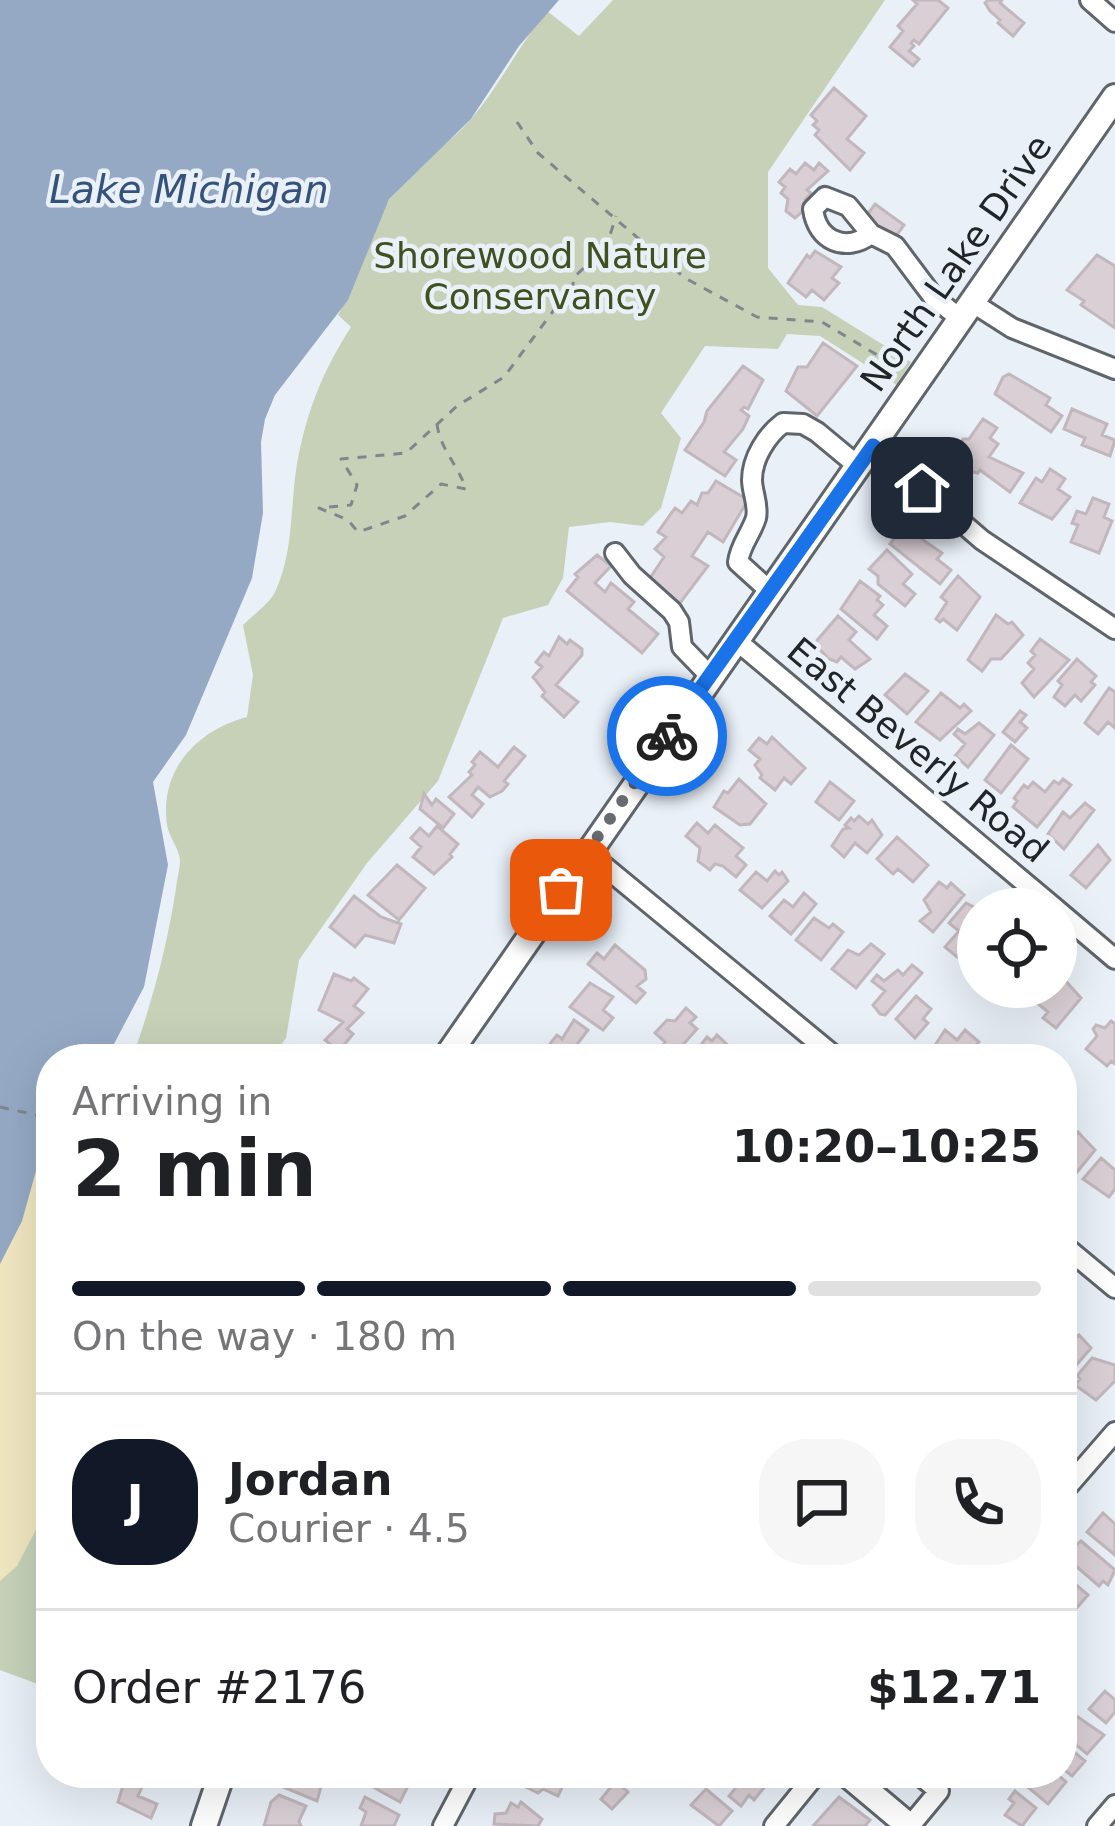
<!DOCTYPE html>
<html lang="en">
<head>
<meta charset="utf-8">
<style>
  body { margin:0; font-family:"DejaVu Sans",sans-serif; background:#f6f6f6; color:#202124; height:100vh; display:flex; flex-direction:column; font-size:45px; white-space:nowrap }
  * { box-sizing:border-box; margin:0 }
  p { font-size:39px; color:#757577 }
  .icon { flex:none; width:66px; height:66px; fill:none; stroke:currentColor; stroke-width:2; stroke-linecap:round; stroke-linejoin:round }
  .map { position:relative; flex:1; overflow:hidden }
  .details { position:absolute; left:36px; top:1044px; width:1041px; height:744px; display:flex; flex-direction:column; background:#fff; border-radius:48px; box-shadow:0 12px 48px #0002 }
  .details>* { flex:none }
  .fabs { position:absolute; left:957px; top:888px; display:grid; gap:24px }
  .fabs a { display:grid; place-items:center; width:120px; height:120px; border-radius:50%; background:#fff; box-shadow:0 12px 48px #0002; font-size:60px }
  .pin { position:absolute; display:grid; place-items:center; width:102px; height:102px; color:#fff; margin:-51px; border-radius:24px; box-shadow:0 6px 18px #0006 }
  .courier { position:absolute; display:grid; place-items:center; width:120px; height:120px; margin:-60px; border:9px solid #1a73e8; border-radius:50%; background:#fff; color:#222; box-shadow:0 3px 15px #0007 }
  .overview em { font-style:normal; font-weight:700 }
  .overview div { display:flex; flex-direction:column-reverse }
  .overview { display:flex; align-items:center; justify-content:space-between; height:204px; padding:0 36px }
  h1 { font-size:78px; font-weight:700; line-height:90px }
  .bar { display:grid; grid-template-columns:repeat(4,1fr); gap:18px 12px; align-content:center; height:144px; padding:0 36px }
  .bar i { height:15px; border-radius:9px; background:#e0e0e0 }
  .bar .active { background:#111827 }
  .bar p { grid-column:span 4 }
  .line { display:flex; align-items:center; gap:30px; padding:0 36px; border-top:3px solid #e0e0e0 }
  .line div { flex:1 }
  .round { display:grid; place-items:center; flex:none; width:126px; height:126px; border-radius:48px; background:#f6f6f6 }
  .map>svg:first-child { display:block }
</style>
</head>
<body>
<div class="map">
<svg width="1115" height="1826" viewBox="0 0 1115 1826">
  <rect width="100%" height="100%" fill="#e9f0f8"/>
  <!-- green -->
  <path fill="#c6d1b8" d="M613 0H885L768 172V268L798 305 822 307 911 362 897 385 820 336 787 334 778 349 705 346 661 413 681 438 661 508 643 526 610 522 569 527 563 578 548 605 503 618 438 781 367 863 299 960 286 1038 271 1059H132C152 1002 167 948 176 888 177 879 180 868 180 860 179 848 169 837 167 825 159 769 198 730 247 717L253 675 243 625C253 615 269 604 275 592 294 552 290 506 297 464 306 413 323 370 351 327L338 315C359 279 366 234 386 204 407 170 446 148 472 118 500 85 519 45 547 11L579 36Z
    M51 1117V1689L0 1670V1264L22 1221Z"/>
  <!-- sand -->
  <path fill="#f0e6c0" d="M51 1117V1501L17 1566 0 1581V1264L22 1221Z"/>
  <!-- water -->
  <path fill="#95a9c5" d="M0 0H559L519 46 471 119 389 199 348 300 275 395 265 419 261 442 263 513 252 578 186 735 153 782 168 865 144 987 106 1059H51V1117L22 1221 0 1264Z"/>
  <!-- building -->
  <path fill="#d9cfd4" stroke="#c1b7bc" stroke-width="3" d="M913 0H938L948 8 919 44 914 40 911 43 914 46 909 51 919 59 913 66 890 47 903 31 898 26 917 4Z
    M988 0H1002L1000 3 1024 23 1013 36 998 23 1000 20 990 11 985 3Z
    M834 88 866 116 847 139 864 153 850 170 815 135 819 130 813 125 817 121 811 115Z
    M805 163 814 170 819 163 828 171 807 190 811 193 805 200 810 205 795 218 786 211 788 199 781 193 785 187 779 182 790 169 796 174Z
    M875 204 904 225 896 236 864 219Z
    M815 251 841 267 832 278 839 283 824 300 812 290 806 297 788 283 807 255 810 258Z
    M1097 255 1115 266V328L1081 305 1084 301 1067 290Z
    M823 343 857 366 817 416 786 391 798 367H807Z
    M743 366 763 380 748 409 744 407 741 410 749 416 743 429 724 452 736 460 725 476 685 450 704 422 707 411Z
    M1009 374 1050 398 1046 405 1062 416 1051 432 995 394 1003 377Z
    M1072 409 1107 424 1102 435 1115 440 1110 456 1082 445 1085 438 1064 429Z
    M983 419 997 428 990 438 998 444 989 457 1023 473 1010 492 980 470 978 473 969 471 954 460 963 439H969Z
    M1050 469 1065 479 1058 489 1070 497 1052 519 1020 503 1036 478 1042 482Z
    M716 481 748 500 723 542 708 532 692 556 708 566 680 603 648 581 664 557 655 549 666 537 658 532 675 508 682 513 691 501 697 505 702 493H708Z
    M1093 498 1109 504 1104 517 1112 521 1099 553 1071 542 1078 525 1072 523 1077 511 1086 514Z
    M903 526 942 553 937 559 951 570 940 584 890 544Z
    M887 550 912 574 903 584 915 594 905 606 878 584V576L869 569Z
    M597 555 611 566 595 583 605 592 611 583 634 602 628 609 658 634 642 653 567 591 578 577 575 574Z
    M958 576 980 597 957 630 943 619 940 622 936 619 947 602 941 597Z
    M860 581 880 596 877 600 883 605 874 615 887 626 877 639 841 609Z
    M996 615 1008 624 1012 622 1023 635 1001 659H991L982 671 968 660Z
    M838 616 856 632 849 640 870 659 855 669 841 657 837 662 829 659 814 644Z
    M559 637 567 644 570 640 582 649V655L556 685 578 702 564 717 542 696 545 692 533 677 542 667 536 662 544 652 549 656Z
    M1040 639 1069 660 1034 697 1022 683 1034 669 1028 663 1035 655 1031 651Z
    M1077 659 1096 676 1091 682 1095 685 1081 701 1075 695 1065 706 1054 697 1062 685 1058 681Z
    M905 674 928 691 907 714 885 695Z
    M1109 688 1115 692V728L1108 722 1098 734 1085 723Z
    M941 693 960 708 964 704 971 711 940 740 916 722Z
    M1020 711 1026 715 1020 722 1027 728 1015 742 1003 732Z
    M979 723 994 735 968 767 955 756 965 744 954 734 958 729 965 734Z
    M772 737 805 768 791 784 784 778 775 790 760 778 762 775 755 765 760 759 749 750 759 738 767 744Z
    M1011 745 1028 759 1001 793 985 780Z
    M514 747 525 756 504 781 508 784 502 791 490 797 478 787 472 795 483 804 472 817 449 797 472 775 469 772 475 765 472 762 480 752 498 767Z
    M739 779 766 804 750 824 740 825 714 807 724 791 728 793Z
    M1063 779 1071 785 1037 827 1013 807 1017 801 1014 798 1024 785 1028 788 1033 782 1045 792 1054 781 1059 784Z
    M830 782 854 801 839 820 816 802Z
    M424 794 432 805 436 799 454 814 443 828 420 809Z
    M1085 803 1094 810 1064 849 1048 834 1063 812 1070 818Z
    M859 816 868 824 872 820 882 835 867 853 855 843 844 857 832 846 843 829 849 828 845 825 851 818 854 821Z
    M697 823 708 833 715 825 743 848 736 856 746 865 736 877 723 866 715 864 710 870 698 861 700 848 686 836Z
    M437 826 458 844 450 854 452 857 434 874 413 857 421 847 411 838 420 828 429 836Z
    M897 837 928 865 913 882 898 869 893 874 877 859Z
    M1098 845 1110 860 1086 888 1071 875Z
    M397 865 425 888 399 920 368 895Z
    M775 871 779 875 782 872 788 881 762 908 740 890 756 872 767 881Z
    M939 882 947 888 951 883 964 895 933 932 920 921 931 912 924 900Z
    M804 893 816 904 791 934 770 916 784 900 793 907Z
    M354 896 381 917 401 924 394 943 365 935 355 947 330 927Z
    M966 903 978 909V943L973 938 957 957 945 947 959 931 949 923Z
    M814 918 829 928 833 924 843 932 821 960 796 940Z
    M871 944 884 954 856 988 832 969 848 950 859 955Z
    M615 945 645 970 646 979 637 986 645 993 636 1003 588 964 597 953 604 959Z
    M912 965 922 973 885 1015 880 1014 873 1005 885 991 872 981 877 975 884 981 898 970 903 975Z
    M334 974 351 981 354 978 368 989 354 1006 363 1013 347 1029 353 1034 339 1051 325 1040 343 1022 319 1010Z
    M1056 977 1060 981 1063 978 1081 998 1056 1028 1043 1018 1048 1012 1021 990 1056 987Z
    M590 983 613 997 603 1010 613 1018 603 1030 570 1007Z
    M916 996 931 1009 923 1019 928 1023 915 1038 896 1019Z
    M686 1008 696 1017 690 1023 697 1029 670 1059H664L656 1053 665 1042 655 1033 667 1020 675 1021Z
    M574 1020 588 1030 574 1048 579 1051 573 1059H546L541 1055 557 1035 562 1039Z
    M1111 1021 1115 1024V1064L1111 1061 1107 1066 1086 1049 1097 1036 1093 1029 1096 1025 1105 1028Z
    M945 1030 957 1040 965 1030 979 1042 964 1059H937L930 1053Z
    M717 1035 737 1054 733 1059H708L697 1050 707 1037 712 1041Z
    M1078 1132 1095 1150 1077 1172 1062 1159V1149Z
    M1101 1158 1115 1170V1189L1109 1197 1083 1179Z
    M1068 1334 1074 1340 1079 1335 1091 1348 1072 1370 1069 1366 1062 1374V1340Z
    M1092 1358 1115 1365V1381L1096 1400 1075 1385 1080 1379 1077 1376Z
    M1103 1513 1115 1524V1555L1087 1532Z
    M1081 1541 1115 1570 1108 1585 1103 1581 1099 1586 1064 1556Z
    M1062 1573 1088 1595 1074 1611 1062 1600Z
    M1105 1691 1115 1700V1712L1106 1723 1089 1709Z
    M1072 1713 1104 1735 1087 1754 1062 1733V1724Z
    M1062 1742 1085 1761 1072 1776 1062 1768Z
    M127 1773 145 1780 138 1796 157 1804 151 1818 118 1802Z
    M282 1773H310L308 1779 322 1783 317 1801 278 1785Z
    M358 1773H413L414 1774 400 1802 373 1787 376 1782Z
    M515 1773H558L567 1777 558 1796 543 1789 538 1793 512 1780Z
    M748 1773H776L754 1800 749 1795 741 1806 729 1796Z
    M1023 1773H1056L1066 1782 1048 1804 1018 1779Z
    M616 1781 628 1792 612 1809 601 1799Z
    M706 1789 732 1811 719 1826 691 1805Z
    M1015 1791 1036 1808 1022 1826 1005 1815 1014 1803 1009 1799Z
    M279 1795 306 1806 299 1821 301 1826H264L271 1802Z
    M365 1797 399 1815 394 1826H361L366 1812 360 1808Z
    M839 1797 870 1820 865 1826H813Z
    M521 1802 542 1819 538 1826 494 1824 495 1814 506 1813 511 1803 518 1807Z"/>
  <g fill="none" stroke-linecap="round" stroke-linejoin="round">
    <defs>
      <path id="minor" d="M1090 0 1115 22
        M871 234 848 206 825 197 813 209C817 241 846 253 871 234L895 246 934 298 961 319
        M973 303 1012 328 1115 369
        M873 446 982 540 1115 629
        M615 553 632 575 672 611 679 622 682 647 711 677
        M771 592 738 562C740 545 751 534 756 518 759 505 752 492 752 480 752 458 767 435 783 423L803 424 817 432 858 466
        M737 641 1056 909
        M587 852 838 1059
        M1056 909 1115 959
        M1062 1244 1115 1288
        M1062 1493 1115 1432
        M443 1826 471 1773
        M774 1826 817 1773
        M910 1826 939 1791 917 1773
        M1097 1826 1115 1805"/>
      <path id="major" d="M445 1059 1115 97
        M846 1773 909 1826
        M204 1826 222 1773"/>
    </defs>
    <!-- minor casing -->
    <use href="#minor" stroke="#5f656b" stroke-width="24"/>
    <!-- major casing -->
    <use href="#major" stroke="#5f656b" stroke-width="30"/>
    <!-- path -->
    <path stroke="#81868c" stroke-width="3" stroke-dasharray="9 9" stroke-linecap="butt" d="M517 122 538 153 685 278 757 317 822 322 899 368
      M437 424C440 449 458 465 466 489L441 484 405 516 358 532 348 520 319 508 351 505 357 485 341 459 406 453 457 406 504 377 554 310 570 305 574 277 606 248 616 216
      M0 1107 50 1118"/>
    <!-- minor -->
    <use href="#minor" stroke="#fff" stroke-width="18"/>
    <!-- major -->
    <use href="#major" stroke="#fff" stroke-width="24"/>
  </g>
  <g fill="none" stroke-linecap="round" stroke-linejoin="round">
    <!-- done -->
    <path stroke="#686c71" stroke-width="12" stroke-dasharray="0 21.6" d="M561 890 667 736"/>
    <!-- route -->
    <path stroke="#1a73e8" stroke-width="15" d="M667 736 873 446 922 488"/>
  </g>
  <g text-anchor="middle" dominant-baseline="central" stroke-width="9" stroke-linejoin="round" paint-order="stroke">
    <!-- park labels -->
    <g font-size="36" fill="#405120" stroke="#e9f0f8">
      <text x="540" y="255">Shorewood Nature<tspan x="540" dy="41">Conservancy</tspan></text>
    </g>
    <!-- street labels -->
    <g font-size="36" fill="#222528" stroke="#e9f0f8">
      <text transform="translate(956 263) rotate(-55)">North Lake Drive</text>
      <text transform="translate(918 750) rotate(40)">East Beverly Road</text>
    </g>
    <!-- water labels -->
    <g font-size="39" font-style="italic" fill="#35527b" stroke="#e9f0f8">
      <text x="189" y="189">Lake Michigan</text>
    </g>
  </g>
</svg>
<div class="fabs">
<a><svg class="icon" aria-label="locate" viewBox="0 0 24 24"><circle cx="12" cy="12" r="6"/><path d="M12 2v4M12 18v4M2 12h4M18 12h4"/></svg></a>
</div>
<div class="pin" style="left:561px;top:890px;background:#ea580c"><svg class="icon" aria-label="bag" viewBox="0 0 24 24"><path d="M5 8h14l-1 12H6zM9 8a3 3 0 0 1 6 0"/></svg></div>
<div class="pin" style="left:922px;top:488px;background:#1f2937"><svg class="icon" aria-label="home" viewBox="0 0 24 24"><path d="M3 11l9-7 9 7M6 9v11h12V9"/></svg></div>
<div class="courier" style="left:667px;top:736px"><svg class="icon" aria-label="bike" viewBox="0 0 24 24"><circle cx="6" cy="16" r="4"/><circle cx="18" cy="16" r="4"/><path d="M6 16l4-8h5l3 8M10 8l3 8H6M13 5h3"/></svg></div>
<section class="details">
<div class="overview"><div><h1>2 min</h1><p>Arriving in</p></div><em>10:20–10:25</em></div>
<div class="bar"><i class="active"></i><i class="active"></i><i class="active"></i><i></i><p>On the way · 180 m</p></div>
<div class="line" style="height:216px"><b class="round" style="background:#111827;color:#fff">J</b><div><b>Jordan</b><p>Courier · 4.5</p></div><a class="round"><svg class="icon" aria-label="chat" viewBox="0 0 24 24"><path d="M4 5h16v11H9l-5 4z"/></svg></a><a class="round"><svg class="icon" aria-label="phone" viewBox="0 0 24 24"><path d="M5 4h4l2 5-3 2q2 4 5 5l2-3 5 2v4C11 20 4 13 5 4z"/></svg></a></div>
<div class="line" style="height:156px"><div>Order #2176</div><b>$12.71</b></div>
</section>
</div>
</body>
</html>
